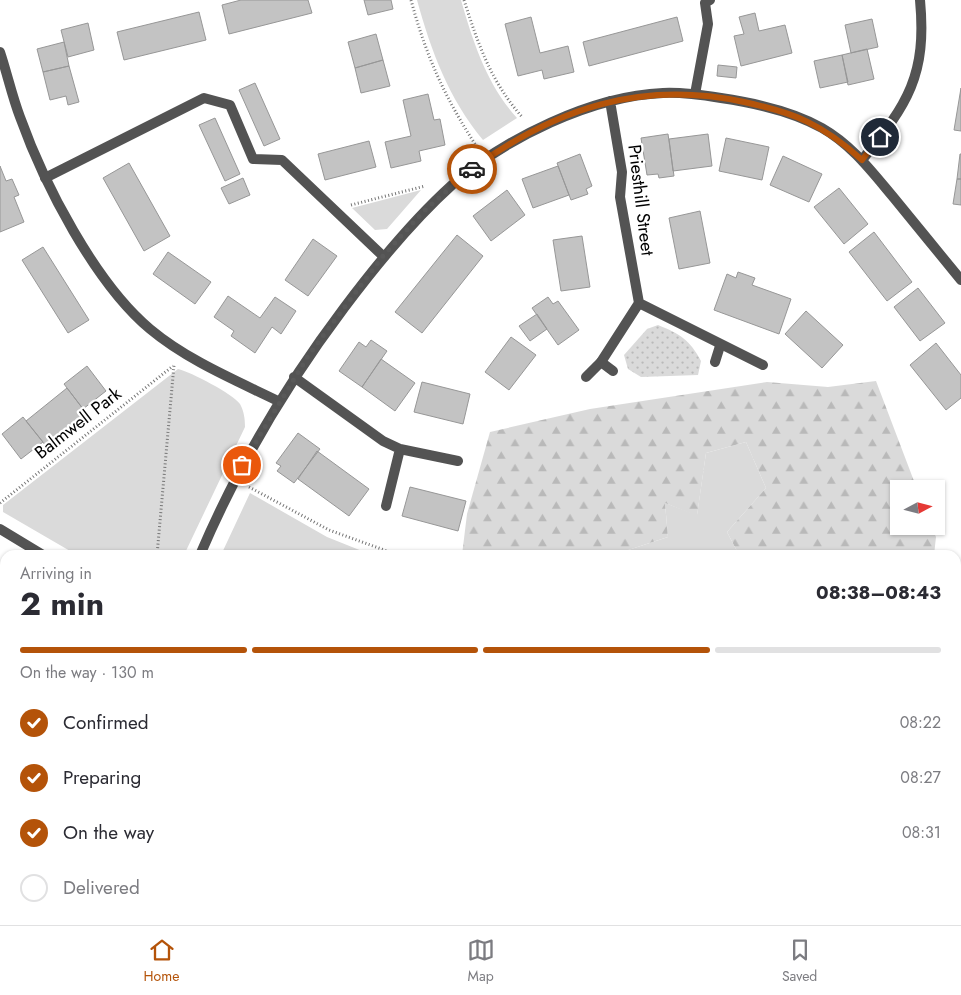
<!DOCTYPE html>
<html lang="en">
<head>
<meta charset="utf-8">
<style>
  body { margin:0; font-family:Jost,sans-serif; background:#f7f7f7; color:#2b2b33; height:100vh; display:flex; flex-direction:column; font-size:19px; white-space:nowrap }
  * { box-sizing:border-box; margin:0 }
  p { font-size:16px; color:#7c7c81 }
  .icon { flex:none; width:28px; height:28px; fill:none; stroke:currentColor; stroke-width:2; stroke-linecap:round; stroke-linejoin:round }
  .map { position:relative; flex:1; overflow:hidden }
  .sheet { position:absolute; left:0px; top:550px; width:961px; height:375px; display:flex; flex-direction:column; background:#fff; border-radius:15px 15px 0 0; box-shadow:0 1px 4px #0004 }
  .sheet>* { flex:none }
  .needle { width:32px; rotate:83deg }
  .tools { position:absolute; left:890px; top:480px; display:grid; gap:10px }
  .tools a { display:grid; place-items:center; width:55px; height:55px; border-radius:0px; background:#fff; box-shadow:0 1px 4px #0004; font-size:25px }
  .pin { position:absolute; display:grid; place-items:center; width:42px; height:42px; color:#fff; margin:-21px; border:2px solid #fff; border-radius:50%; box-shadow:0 1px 5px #0007 }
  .courier { position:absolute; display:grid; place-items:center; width:50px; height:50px; margin:-25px; border:4px solid #b45309; border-radius:50%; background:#fff; color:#222; box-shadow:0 1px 6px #0007 }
  .head em { font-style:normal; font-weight:700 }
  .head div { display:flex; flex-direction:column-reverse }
  .head { display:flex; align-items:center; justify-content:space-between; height:85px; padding:0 20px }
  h1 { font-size:32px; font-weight:700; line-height:38px }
  .bar { display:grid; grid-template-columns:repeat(4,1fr); gap:8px 5px; align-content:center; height:60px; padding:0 20px }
  .bar i { height:6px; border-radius:4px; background:#e1e1e2 }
  .bar .current { background:#b45309 }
  .bar p { grid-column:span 4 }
  ol { padding:0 20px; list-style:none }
  li { display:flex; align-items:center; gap:15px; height:55px }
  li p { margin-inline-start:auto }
  li .icon { padding:5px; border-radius:50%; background:#b45309; color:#fff; stroke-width:4 }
  li:last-child { color:#7c7c81 }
  li i { width:28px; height:28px; border:2px solid #e1e1e2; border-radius:50% }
  .menu { display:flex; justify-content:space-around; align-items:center; height:70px; border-top:1px solid #e1e1e2; background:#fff; font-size:14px; color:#7c7c81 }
  .menu a { display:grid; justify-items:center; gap:2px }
  .menu .current { color:#b45309 }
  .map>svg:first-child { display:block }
</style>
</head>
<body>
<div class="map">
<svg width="961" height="925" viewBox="0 0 961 925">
  <defs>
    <pattern id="forest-firs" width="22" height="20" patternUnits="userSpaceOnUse" patternTransform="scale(1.25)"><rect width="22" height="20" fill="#dadada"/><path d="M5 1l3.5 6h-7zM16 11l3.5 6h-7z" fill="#b9b9b9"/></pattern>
    <pattern id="park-dots" width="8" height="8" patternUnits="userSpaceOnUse" patternTransform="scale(1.25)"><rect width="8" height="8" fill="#dadada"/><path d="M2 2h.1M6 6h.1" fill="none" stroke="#b9b9b9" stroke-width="1.8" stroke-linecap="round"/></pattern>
  </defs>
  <rect width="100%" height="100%" fill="#fff"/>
  <!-- green -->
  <path fill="#dadada" d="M417 0H461C473 42 487 85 517 118L483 140C449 99 431 51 417 0Z
    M421 190 387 229 375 230 352 208Z
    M178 369C191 372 233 394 240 404 244 411 245 419 245 427L184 555H77L3 512V505Z
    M746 442 766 488 727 532 739 555H613L668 537 665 503 697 515 706 453Z
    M250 493 327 537 372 555H221Z
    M956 671H961V769L956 774Z
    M5 832V920H47L43 925H0V838Z
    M771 920H825L819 925H773Z"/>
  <!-- forest -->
  <path fill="url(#forest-firs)" d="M876 381 917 489H899V526H931L936 537 934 555H739L727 532 766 488 746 442 706 453 697 516 665 503 668 537 613 555H462L467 514 490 432 590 409 767 382 828 387Z"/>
  <!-- park -->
  <path fill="url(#park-dots)" d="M658 325C680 334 690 340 701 361L698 375 641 377 628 369 624 355 647 329Z
    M409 920H572L576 925H412Z"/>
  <!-- building -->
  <path fill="#c3c3c3" stroke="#979797" d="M241 0H308L312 13 229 34 222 5Z
    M364 0H391L393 9 368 15Z
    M199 12 206 40 124 60 117 32Z
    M755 13 759 31 785 25 792 53 741 66 734 36 744 34 739 17Z
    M531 17 540 53 568 46 574 72 544 79 542 70 518 76 505 24Z
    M677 17 683 41 589 66 583 42Z
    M872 19 878 47 851 53 845 25Z
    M88 23 94 50 68 57 61 30Z
    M376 34 383 60 355 68 348 42Z
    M64 42 69 66 43 72 37 49Z
    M867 49 874 79 848 85 842 55Z
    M842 55 848 82 820 88 814 61Z
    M383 60 390 86 361 93 355 68Z
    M718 65 737 67 736 78 717 76Z
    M69 66 79 102 68 105 66 96 50 100 43 72Z
    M255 83 280 139 264 146 239 90Z
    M961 88V131L954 130Z
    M428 94 434 120 440 119 445 145 419 151 421 161 391 168 385 142 411 136 403 100Z
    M215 118 240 174 225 181 199 125Z
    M668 134 674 176 659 178 658 174 647 175 641 138Z
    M708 134 712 166 673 171 669 139Z
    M726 138 769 147 762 180 719 171Z
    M369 141 376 167 325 180 318 154Z
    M580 154 592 186 586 189 588 194 571 200 557 163Z
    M960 154H961V179H957Z
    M783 156 822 174 809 202 770 185Z
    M129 163 170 236 144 251 103 178Z
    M0 166 6 181 12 179 19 195 14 197 24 222 0 232Z
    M558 166 569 195 533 208 522 179Z
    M243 178 250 195 229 204 221 188Z
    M957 179H961V205L953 204Z
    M839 188 868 224 844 244 814 207Z
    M507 190 525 215 491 241 473 216Z
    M700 211 710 263 679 269 669 218Z
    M874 232 912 282 887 301 849 252Z
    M457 235 483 256 422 333 395 312Z
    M582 236 590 287 561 291 553 240Z
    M313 239 337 256 308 296 285 280Z
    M43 247 89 320 68 333 22 260Z
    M168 252 211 282 195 304 153 274Z
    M738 272 755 278 752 285 791 299 779 334 714 310 727 274 736 278Z
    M918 288 945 323 920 341 894 307Z
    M228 296 260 318 275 297 296 311 281 334 272 327 255 353 231 336 234 331 214 317Z
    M548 297 553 304 558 301 579 330 558 345 532 308Z
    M806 311 843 345 822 368 785 334Z
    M537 314 547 329 530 341 519 326Z
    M511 337 536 355 509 390 485 372Z
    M371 340 387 351 362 387 339 371 359 342 366 347Z
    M936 343 961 375V398L946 410 910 365Z
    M381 359 415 383 395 411 362 387Z
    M87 366 106 391 83 409 64 384Z
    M422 382 470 394 463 424 414 412Z
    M67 388 87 414 46 446 26 421Z
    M23 417 43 442 21 459 2 434Z
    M298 433 320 449 294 483 277 471 281 466 276 463Z
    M317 451 369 489 349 516 298 479Z
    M410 487 466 501 458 531 402 516Z
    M956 573H961V605H956Z
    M0 576 5 578V607L0 605Z
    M0 736 5 738V770L0 768Z
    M961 832V883L957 886 956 836Z
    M956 885 961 891V925H937L933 920H956Z
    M183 920H190L209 925H182Z
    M649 920H673L674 922 670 925H654Z"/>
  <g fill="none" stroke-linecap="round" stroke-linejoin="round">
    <!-- path -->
    <path stroke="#757575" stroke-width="3" stroke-dasharray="1 2.5" stroke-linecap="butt" d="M411 0C426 56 445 98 477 147
      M464 0C478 44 491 82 523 118
      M351 205 425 186
      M249 487 329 530 398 555
      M0 503 173 366
      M157 555 174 365
      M956 715 961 709
      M956 746 961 747
      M335 920 359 925
      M409 920 412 925
      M572 920 576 925
      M763 920 766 925
      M832 925 838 920"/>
    <!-- service -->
    <path stroke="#535353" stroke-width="10" d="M695 94 708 24 705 3 710 0
      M45 178 204 98 230 105 253 159 282 160 383 256
      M601 362 613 371
      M715 362 720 346
      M721 925 722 920"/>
    <!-- minor -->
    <path stroke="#535353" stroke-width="10" d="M0 52C7 73 12 96 20 117 44 184 95 283 150 329 187 360 235 380 278 401
      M610 101 622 172 620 197 639 303
      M862 160C908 104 927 75 920 0
      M294 377 383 441 400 449 458 461
      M586 377 601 362 639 303 763 365
      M386 506 400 449
      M0 529 43 555
      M200 555C238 466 286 385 344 308 377 264 411 222 452 185 505 138 592 96 663 93 682 92 702 95 721 98 755 103 792 111 822 128 852 145 872 172 894 198 916 225 939 253 961 280
      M959 642H961
      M956 791 961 786
      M0 808 5 810
      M883 920 887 925
      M62 925 65 920"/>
  </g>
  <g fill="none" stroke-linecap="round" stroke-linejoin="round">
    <!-- done -->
    <path stroke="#595959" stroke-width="5" stroke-dasharray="0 9" d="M242 465 308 356 383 256 424 211 472 169"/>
    <!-- route -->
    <path stroke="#b45309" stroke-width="6" d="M472 169C556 108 641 80 744 102 795 113 822 124 862 160L880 137"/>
  </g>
  <g text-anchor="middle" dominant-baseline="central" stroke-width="4.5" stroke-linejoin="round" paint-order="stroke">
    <!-- street labels -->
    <g font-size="18" fill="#000" stroke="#fff">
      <text transform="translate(641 200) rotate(83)">Priesthill Street</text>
      <text transform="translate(78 423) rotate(-38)">Balmwell Park</text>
    </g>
  </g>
</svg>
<div class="tools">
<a><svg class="needle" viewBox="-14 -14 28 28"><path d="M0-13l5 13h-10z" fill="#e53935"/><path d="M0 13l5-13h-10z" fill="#7c7c81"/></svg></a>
</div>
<div class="pin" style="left:242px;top:465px;background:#ea580c"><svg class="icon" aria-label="bag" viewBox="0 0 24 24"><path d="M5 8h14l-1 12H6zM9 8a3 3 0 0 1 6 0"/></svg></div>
<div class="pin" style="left:880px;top:137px;background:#1f2937"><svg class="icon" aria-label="home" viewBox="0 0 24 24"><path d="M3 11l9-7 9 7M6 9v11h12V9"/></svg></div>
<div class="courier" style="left:472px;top:169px"><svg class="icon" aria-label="car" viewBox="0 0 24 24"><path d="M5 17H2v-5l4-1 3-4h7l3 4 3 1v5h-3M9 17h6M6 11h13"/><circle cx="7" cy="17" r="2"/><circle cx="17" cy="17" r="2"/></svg></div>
<section class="sheet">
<div class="head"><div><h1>2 min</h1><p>Arriving in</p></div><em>08:38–08:43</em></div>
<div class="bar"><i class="current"></i><i class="current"></i><i class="current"></i><i></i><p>On the way · 130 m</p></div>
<ol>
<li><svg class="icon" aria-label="check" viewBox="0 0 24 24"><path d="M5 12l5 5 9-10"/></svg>Confirmed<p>08:22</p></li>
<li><svg class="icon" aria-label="check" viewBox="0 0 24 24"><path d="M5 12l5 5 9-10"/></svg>Preparing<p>08:27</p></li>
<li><svg class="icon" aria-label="check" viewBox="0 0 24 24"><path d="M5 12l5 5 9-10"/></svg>On the way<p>08:31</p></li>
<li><i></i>Delivered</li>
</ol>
</section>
</div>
<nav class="menu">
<a class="current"><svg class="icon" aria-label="home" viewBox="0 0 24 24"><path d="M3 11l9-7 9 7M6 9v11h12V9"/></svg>Home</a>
<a><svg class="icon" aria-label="map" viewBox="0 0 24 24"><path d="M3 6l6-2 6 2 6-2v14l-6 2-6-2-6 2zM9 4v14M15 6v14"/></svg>Map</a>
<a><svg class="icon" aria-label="saved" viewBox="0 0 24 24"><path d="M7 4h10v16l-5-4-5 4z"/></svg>Saved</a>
</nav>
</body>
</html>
